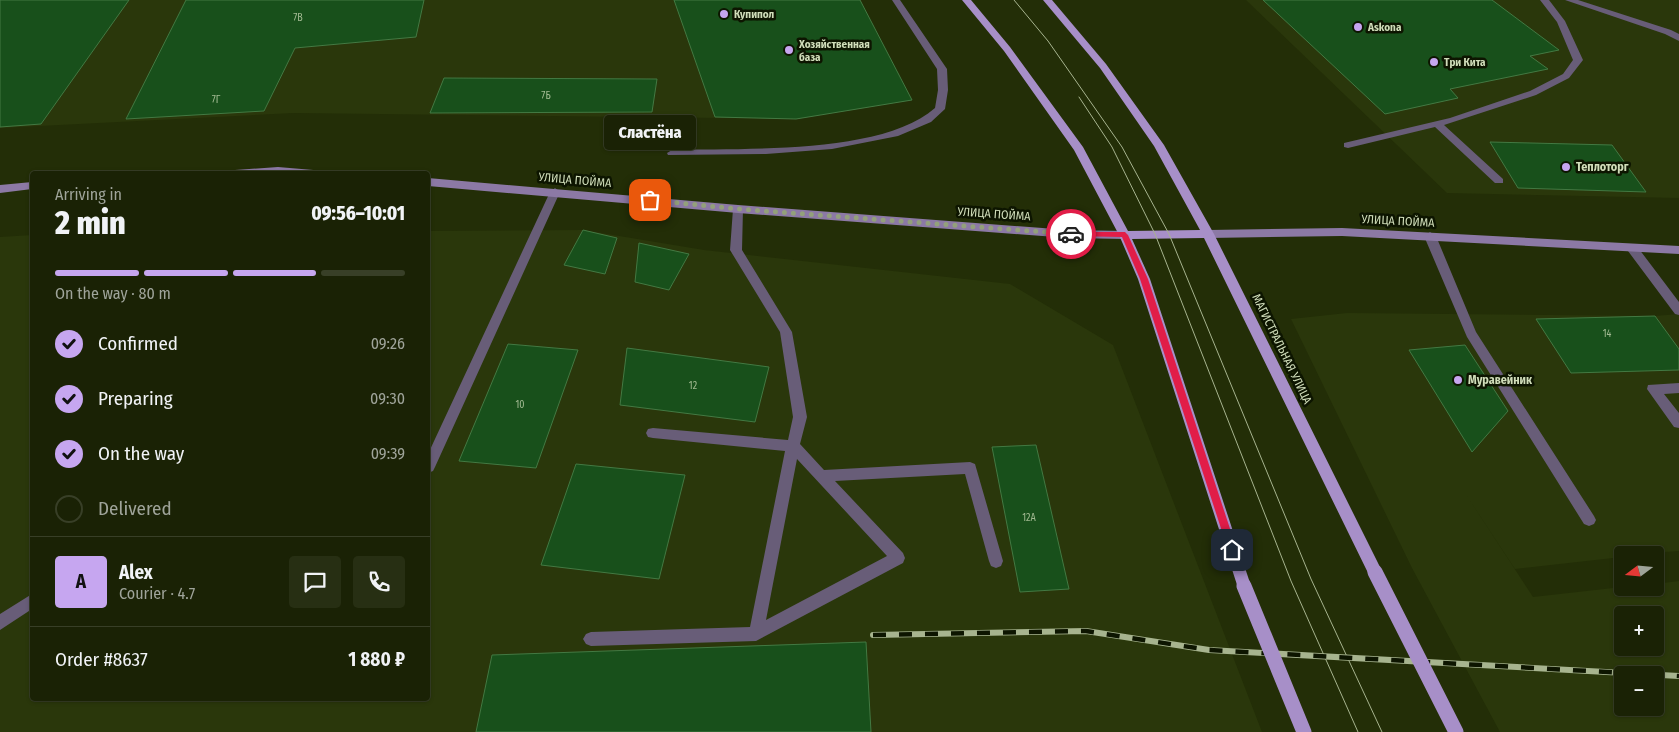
<!DOCTYPE html>
<html lang="en">
<head>
<meta charset="utf-8">
<style>
  body { margin:0; font-family:"Fira Sans Condensed",sans-serif; background:#272f13; color:#f1f3f6; height:100vh; display:flex; flex-direction:column; font-size:19px; white-space:nowrap }
  * { box-sizing:border-box; margin:0 }
  p { font-size:16px; color:#9fa49a }
  .icon { flex:none; width:28px; height:28px; fill:none; stroke:currentColor; stroke-width:2; stroke-linecap:round; stroke-linejoin:round }
  .map { position:relative; flex:1; overflow:hidden }
  .sheet { position:absolute; left:30px; top:171px; width:400px; height:530px; display:flex; flex-direction:column; background:#1a2205; border-radius:5px; box-shadow:0 1px 4px #0004,0 0 0 1px #383f27 }
  .sheet>* { flex:none }
  .needle { width:32px; rotate:254deg }
  .fabs { position:absolute; left:1614px; top:546px; display:grid; gap:10px }
  .fabs a { display:grid; place-items:center; width:50px; height:50px; border-radius:5px; background:#1a2205; box-shadow:0 1px 4px #0004,0 0 0 1px #383f27; font-size:25px }
  .pin { position:absolute; display:grid; place-items:center; width:42px; height:42px; color:#fff; margin:-21px; border-radius:10px; box-shadow:0 2px 8px #0006 }
  .courier { position:absolute; display:grid; place-items:center; width:50px; height:50px; margin:-25px; border:4px solid #e11d48; border-radius:50%; background:#fff; color:#222; box-shadow:0 1px 6px #0007 }
  .bubble { position:absolute; height:35px; border-radius:5px; background:#1a2205; box-shadow:0 1px 4px #0004,0 0 0 1px #383f27; font-size:16px; font-weight:800; line-height:35px; text-align:center }
  .head em { font-style:normal; font-weight:800 }
  .head div { display:flex; flex-direction:column-reverse }
  .head { display:flex; align-items:center; justify-content:space-between; height:85px; padding:0 25px }
  h1 { font-size:32px; font-weight:800; line-height:38px }
  .bar { display:grid; grid-template-columns:repeat(4,1fr); gap:8px 5px; align-content:center; height:60px; padding:0 25px }
  .bar i { height:6px; border-radius:4px; background:#383f27 }
  .bar .selected { background:#c6a6f0 }
  .bar p { grid-column:span 4 }
  .line { display:flex; align-items:center; gap:12px; padding:0 25px; border-top:1px solid #383f27 }
  .line div { flex:1 }
  .round { display:grid; place-items:center; flex:none; width:52px; height:52px; border-radius:5px; background:#272f13 }
  ol { padding:0 25px; list-style:none }
  li { display:flex; align-items:center; gap:15px; height:55px }
  li p { margin-inline-start:auto }
  li .icon { padding:5px; border-radius:50%; background:#c6a6f0; color:#111; stroke-width:4 }
  li:last-child { color:#9fa49a }
  li i { width:28px; height:28px; border:2px solid #383f27; border-radius:50% }
  .map>svg:first-child { display:block }
</style>
</head>
<body>
<div class="map">
<svg width="1679" height="732" viewBox="0 0 1679 732">
  <rect width="100%" height="100%" fill="#232e07"/>
  <!-- built -->
  <path fill="#2a370b" fill-rule="evenodd" d="M0 0H860L912 100 796 119 293 113 0 128Z
    M1246 0H1679V198L1447 193Z
    M583 230 704 250 1010 284 1113 345 1262 732H0V237L32 235V699H428V231Z
    M1347 313 1654 316 1679 314V551L1622 555V557L1515 569 1465 493 1533 597 1622 587 1655 588V584L1679 581V732H1500L1412 568 1291 319ZM1622 615H1655V648H1622ZM1622 675H1655V708H1622Z"/>
  <!-- building -->
  <path fill="#18501b" stroke="#437943" d="M0 0H129L41 124 0 127Z
    M186 0H424L416 37 295 48 264 111 126 119Z
    M674 0H860L912 100 796 119 715 117Z
    M1263 0H1492L1559 50 1530 56 1548 69 1450 89 1458 98 1385 114Z
    M444 78 657 79 652 112 430 113Z
    M1490 142 1612 145 1646 192 1518 188Z
    M583 230 617 238 605 274 564 265Z
    M639 243 689 254 669 290 635 282Z
    M1655 316 1679 349V370L1571 373 1536 319Z
    M508 344 578 350 536 468 459 461Z
    M1465 345 1508 411 1472 452 1409 350Z
    M627 348 769 367 755 422 620 405Z
    M1036 445 1069 589 1020 592 992 447Z
    M576 464 685 475 659 579 541 565Z
    M866 642 871 732H476L492 655Z"/>
  <g fill="none" stroke-linecap="round" stroke-linejoin="round">
    <!-- lane -->
    <path fill="#685d78" fill-rule="evenodd" d="M892 0H900L947 69 948 90 945 109 931 122 898 136 832 149 766 154 668 155 667 153 672 150C742 148 882 155 935 108L938 90 937 69Z
      M1540 0H1549L1565 21 1583 60 1569 78 1536 95 1444 125 1503 179V183H1495L1435 127 1348 148 1344 147V143L1450 118 1530 91 1563 74 1573 60 1557 22Z
      M1565 0H1578L1671 30 1679 34V41L1665 34Z
      M555 188 560 192 435 467 433 471 428 473V454L550 192Z
      M738 205 743 209 742 250 792 332 807 417 800 444 824 470 970 462 975 464 1003 561 1001 566 996 568 991 566 989 561 965 474 835 481 903 553 905 558 903 563 756 641 591 646 586 644 583 639 586 634 591 632 750 627 785 451 653 438 648 437 646 433 648 429 653 428 788 440 793 417 780 332 730 250 733 209ZM797 459 887 556 766 620Z
      M1430 232 1436 236 1476 332 1594 516 1596 520 1594 524 1589 526 1584 524 1467 337 1424 236Z
      M1632 244 1636 245 1679 302V315L1675 314 1628 251 1626 248Z
      M1679 383V393L1664 394 1679 413V428L1674 427 1647 389 1648 385Z
      M32 594V609L0 630V614Z"/>
    <!-- secondary -->
    <path fill="#8c79a5" fill-rule="evenodd" d="M278 167 325 171 330 174H216L221 171Z
      M428 178 738 205 1069 230 1125 231 1131 235 1125 239 1069 238 738 213 428 186Z
      M32 182V189L0 193V185Z
      M1342 228 1679 246V254L1342 236 1208 238 1202 234 1208 230Z"/>
    <!-- primary -->
    <path fill="#a78fc8" fill-rule="evenodd" d="M962 0H971L1010 47 1083 147 1128 231 1200 230 1154 146 1100 68 1043 0H1052L1106 64 1164 145 1214 234 1380 567 1382 572 1380 577 1375 579 1370 577 1204 238 1132 239 1150 279 1251 586 1249 591 1244 593 1239 591 1138 279 1119 235 1074 150 1004 51Z"/>
    <!-- tram -->
    <path stroke="#a7b48f" stroke-width="1" d="M1014 0 1048 41 1122 147 1169 234 1311 579 1382 732
      M1079 97 1112 147 1155 234 1291 581 1358 732"/>
    <defs>
      <path id="rail" d="M873 635 1086 631 1209 650 1679 676"/>
    </defs>
    <!-- rail casing -->
    <use href="#rail" stroke="#a7b48f" stroke-width="6"/>
    <!-- rail -->
    <use href="#rail" stroke="#0d1500" stroke-width="4.5" stroke-dasharray="13" stroke-linecap="butt"/>
    <!-- primary-bridge -->
    <path stroke="#a78fc8" stroke-width="15" d="M1375 572 1456 732
      M1244 586 1304 732"/>
  </g>
  <!-- route -->
  <path fill="#e11d48" d="M1069 232H1125L1128 235 1148 279 1237 550 1236 553 1232 554 1228 550 1140 279 1122 237 1071 236 1068 234Z"/>
  <g fill="none" stroke-linecap="round" stroke-linejoin="round">
    <!-- done -->
    <path stroke="#93a07b" stroke-width="5" stroke-dasharray="0 9" d="M650 200 738 209 1071 234"/>
  </g>
  <!-- markers -->
  <g fill="#c6a6f0" stroke="#0d1500" stroke-width="2">
    <circle cx="724" cy="14" r="5"/>
    <circle cx="1358" cy="27" r="5"/>
    <circle cx="789" cy="50" r="5"/>
    <circle cx="1434" cy="62" r="5"/>
    <circle cx="1566" cy="167" r="5"/>
    <circle cx="1458" cy="380" r="5"/>
  </g>
  <g text-anchor="middle" dominant-baseline="central" stroke-width="5" stroke-linejoin="round" paint-order="stroke">
    <!-- number labels -->
    <g font-size="10" fill="#a2ba92">
      <text x="298" y="18">7В</text>
      <text x="546" y="96">7Б</text>
      <text x="216" y="100">7Г</text>
      <text x="1607" y="334">14</text>
      <text x="693" y="386">12</text>
      <text x="520" y="405">10</text>
      <text x="1029" y="518">12А</text>
    </g>
    <!-- far-poi labels -->
    <g font-size="11" font-weight="bold" fill="#d0ddb9" stroke="#0d1500" text-anchor="start">
      <text x="734" y="14">Купипол</text>
      <text x="1368" y="27">Askona</text>
      <text x="799" y="44">Хозяйственная<tspan x="799" dy="13">база</tspan></text>
      <text x="1444" y="62">Три Кита</text>
    </g>
    <!-- poi labels -->
    <g font-size="12" font-weight="bold" fill="#d0ddb9" stroke="#0d1500" text-anchor="start">
      <text x="1576" y="167">Теплоторг</text>
      <text x="1468" y="380">Муравейник</text>
    </g>
    <!-- street labels -->
    <g font-size="12" fill="#d0ddb9" stroke="#0d1500">
      <text transform="translate(575 180) rotate(5)">УЛИЦА ПОЙМА</text>
      <text transform="translate(994 214) rotate(4)">УЛИЦА ПОЙМА</text>
      <text transform="translate(1398 221) rotate(3)">УЛИЦА ПОЙМА</text>
      <text transform="translate(1282 349) rotate(64)">МАГИСТРАЛЬНАЯ УЛИЦА</text>
    </g>
  </g>
</svg>
<div class="fabs">
<a><svg class="needle" viewBox="-14 -14 28 28"><path d="M0-13l5 13h-10z" fill="#e53935"/><path d="M0 13l5-13h-10z" fill="#9fa49a"/></svg></a>
<a>+</a>
<a>−</a>
</div>
<div class="pin" style="left:650px;top:200px;background:#ea580c"><svg class="icon" aria-label="bag" viewBox="0 0 24 24"><path d="M5 8h14l-1 12H6zM9 8a3 3 0 0 1 6 0"/></svg></div>
<div class="pin" style="left:1232px;top:550px;background:#1f2937"><svg class="icon" aria-label="home" viewBox="0 0 24 24"><path d="M3 11l9-7 9 7M6 9v11h12V9"/></svg></div>
<div class="courier" style="left:1071px;top:234px"><svg class="icon" aria-label="car" viewBox="0 0 24 24"><path d="M5 17H2v-5l4-1 3-4h7l3 4 3 1v5h-3M9 17h6M6 11h13"/><circle cx="7" cy="17" r="2"/><circle cx="17" cy="17" r="2"/></svg></div>
<div class="bubble" style="left:604px;top:115px;width:92px">Сластёна</div>
<section class="sheet">
<div class="head"><div><h1>2 min</h1><p>Arriving in</p></div><em>09:56–10:01</em></div>
<div class="bar"><i class="selected"></i><i class="selected"></i><i class="selected"></i><i></i><p>On the way · 80 m</p></div>
<ol>
<li><svg class="icon" aria-label="check" viewBox="0 0 24 24"><path d="M5 12l5 5 9-10"/></svg>Confirmed<p>09:26</p></li>
<li><svg class="icon" aria-label="check" viewBox="0 0 24 24"><path d="M5 12l5 5 9-10"/></svg>Preparing<p>09:30</p></li>
<li><svg class="icon" aria-label="check" viewBox="0 0 24 24"><path d="M5 12l5 5 9-10"/></svg>On the way<p>09:39</p></li>
<li><i></i>Delivered</li>
</ol>
<div class="line" style="height:90px"><b class="round" style="background:#c6a6f0;color:#111">A</b><div><b>Alex</b><p>Courier · 4.7</p></div><a class="round"><svg class="icon" aria-label="chat" viewBox="0 0 24 24"><path d="M4 5h16v11H9l-5 4z"/></svg></a><a class="round"><svg class="icon" aria-label="phone" viewBox="0 0 24 24"><path d="M5 4h4l2 5-3 2q2 4 5 5l2-3 5 2v4C11 20 4 13 5 4z"/></svg></a></div>
<div class="line" style="height:65px"><div>Order #8637</div><b>1 880 ₽</b></div>
</section>
</div>
</body>
</html>
